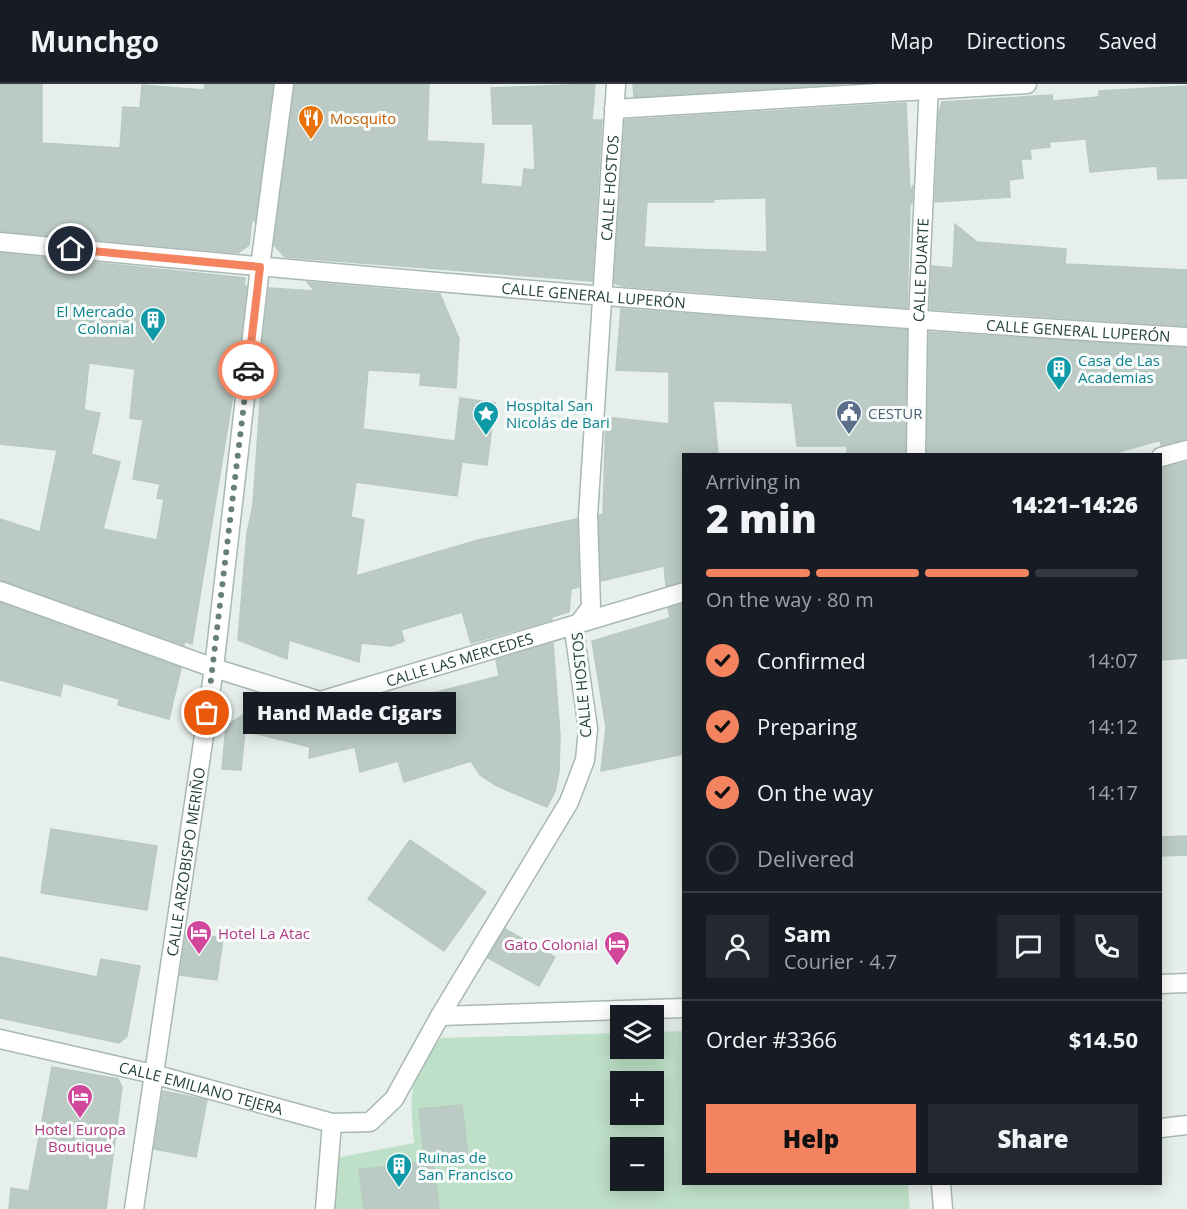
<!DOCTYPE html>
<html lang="en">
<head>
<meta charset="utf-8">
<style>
  body { margin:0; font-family:"Open Sans",sans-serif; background:#242831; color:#f1f3f6; height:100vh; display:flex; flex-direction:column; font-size:22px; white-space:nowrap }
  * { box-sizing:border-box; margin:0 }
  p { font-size:20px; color:#9ea1a6 }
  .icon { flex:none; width:33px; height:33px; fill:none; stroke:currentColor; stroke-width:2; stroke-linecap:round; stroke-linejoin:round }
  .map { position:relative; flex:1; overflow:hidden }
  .panel { position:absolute; left:682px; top:369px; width:480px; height:732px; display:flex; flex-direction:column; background:#171b24; border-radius:0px; box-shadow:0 3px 15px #0003 }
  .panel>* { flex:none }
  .controls { position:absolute; left:610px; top:921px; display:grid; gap:12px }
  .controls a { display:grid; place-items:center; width:54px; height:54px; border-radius:0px; background:#171b24; box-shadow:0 3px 15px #0003; font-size:30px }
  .pin { position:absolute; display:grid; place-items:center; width:51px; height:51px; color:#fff; margin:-26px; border:3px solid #fff; border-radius:50%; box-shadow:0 2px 6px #0007 }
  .courier { position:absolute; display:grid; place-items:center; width:60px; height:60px; margin:-30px; border:4px solid #f4845f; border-radius:50%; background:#fff; color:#222; box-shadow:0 2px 8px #0007 }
  .bubble { position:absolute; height:42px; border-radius:0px; background:#171b24; box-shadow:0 3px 15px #0003; font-size:20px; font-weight:800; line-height:42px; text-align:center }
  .head em { font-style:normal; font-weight:800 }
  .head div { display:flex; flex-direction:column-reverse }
  .head { display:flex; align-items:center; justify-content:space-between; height:102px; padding:0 24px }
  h1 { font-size:39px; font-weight:800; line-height:45px }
  .bar { display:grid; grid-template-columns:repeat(4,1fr); gap:9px 6px; align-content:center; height:72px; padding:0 24px }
  .bar i { height:8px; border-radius:4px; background:#363941 }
  .bar .active { background:#f4845f }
  .bar p { grid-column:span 4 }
  .line { display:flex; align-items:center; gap:15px; padding:0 24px; border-top:2px solid #363941 }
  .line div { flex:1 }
  .round { display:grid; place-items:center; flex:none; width:63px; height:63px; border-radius:0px; background:#242831 }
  ol { padding:0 24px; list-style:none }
  li { display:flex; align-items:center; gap:18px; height:66px }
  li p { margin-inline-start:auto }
  li .icon { padding:6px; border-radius:50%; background:#f4845f; color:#111; stroke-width:4 }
  li:last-child { color:#9ea1a6 }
  li i { width:33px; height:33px; border:3px solid #363941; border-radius:50% }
  .cta { display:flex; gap:12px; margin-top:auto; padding:12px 24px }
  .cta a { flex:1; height:69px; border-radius:0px; background:#f4845f; color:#111; font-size:24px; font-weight:800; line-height:69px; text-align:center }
  .cta a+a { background:#242831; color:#f1f3f6 }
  header { display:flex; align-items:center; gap:36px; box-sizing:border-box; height:84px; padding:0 30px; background:#171b24; border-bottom:2px solid #363941 }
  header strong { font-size:28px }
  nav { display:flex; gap:33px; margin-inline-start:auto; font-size:21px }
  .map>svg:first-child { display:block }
</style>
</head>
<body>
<header>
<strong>Munchgo</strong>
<nav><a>Map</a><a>Directions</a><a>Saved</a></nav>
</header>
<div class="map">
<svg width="1187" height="1125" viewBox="0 0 1187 1125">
  <rect width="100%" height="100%" fill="#e6efeb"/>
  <!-- green -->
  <path fill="#bfe0c8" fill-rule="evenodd" d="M684 947V1100H908L910 1125H333L331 1075 414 1059C410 1012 407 992 441 954L621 949V964H654V948ZM621 998H654V1030H621ZM621 1064H654V1096H621Z"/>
  <!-- building -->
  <path fill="#bbcac4" stroke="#b8c9c2" stroke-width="1.5" fill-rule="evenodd" d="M0 0H42V59L120 64 123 23 140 24 142 1 204 6 205 0H273L255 138 252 135 249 161 238 169 0 147Z
    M295 0H429L427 57 484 60 481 100 522 103 524 85 535 86 533 40H493L491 4 595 0 592 36H602L592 197 285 173 274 161Z
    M633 0H841L634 13Z
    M1187 2V94L1158 95 1157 82 1090 88 1086 55 1049 58 1050 63 1030 65 1031 75H1021L1023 94 1009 96 1010 113 935 118 939 28 942 18 1052 11 1053 17 1099 13V7Z
    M906 19 910 109 913 101 912 119 910 120 907 224 623 202 614 199 625 36ZM766 114 767 168 644 163 647 118H714V115Z
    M955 140 977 158 1066 165 1065 180 1187 186V242L930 225 932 182 953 184Z
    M0 169 245 194 244 202H247L237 287 192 560 184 557V561L0 496V435L40 448 57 366 0 360ZM89 279 135 285 130 334 143 336 133 395 160 400 157 414 164 415 157 456 103 445 120 378 91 370 100 329 84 326Z
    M307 198 440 210 459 255 456 304 420 301 421 289 368 286 363 345 455 357 460 314 495 319 487 381 462 378 457 412 356 398 351 433 364 436 356 492 478 456 577 435 579 503 571 505 569 528 552 533V536L471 559 462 528 401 546 404 557 391 562 361 559 359 578 289 556 287 575 238 556 247 449 253 421 262 289H259L269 204 315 207Z
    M621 225 907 246 905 370H847V362H797L792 319 713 317 718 370H684V497L666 502 664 482 601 497 599 432 603 430 606 333 669 340V288L616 286Z
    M929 248 1187 264V355L1161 361V356L1112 370H927Z
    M1187 378V574L1161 576V384Z
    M0 519 181 584 169 635 118 621 119 615 63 599 60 612 0 596Z
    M684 520V670L601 687 606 643 592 557 670 534 668 524Z
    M553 559 560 651 559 688 555 707 547 723 497 702 480 691 471 677 404 698 398 677 360 688 355 663 309 674 310 663 245 647 241 686 222 685 226 642 260 620 297 630 294 645 499 592 496 576Z
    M51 745 157 762 147 826 41 809Z
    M1187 752V771L1161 772V753Z
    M410 756 486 808 444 867 368 815Z
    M505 845 555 873 539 902 488 874Z
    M186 849 223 854 217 896 180 891Z
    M0 873 97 893 101 875 140 882 127 952 119 959 0 934Z
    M52 983 118 995 122 1003 106 1125H9L11 1104 29 1107Z
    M163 1007 207 1016 196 1073 154 1065Z
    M462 1021 468 1072 425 1077 419 1025Z
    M433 1076 439 1125H364L359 1086Z"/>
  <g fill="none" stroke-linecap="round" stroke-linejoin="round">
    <defs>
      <path id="pedestrian" d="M325 1125 332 1039"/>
      <g id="minor">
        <path d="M614 25 1027 0"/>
        <path id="s1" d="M0 158C395 196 791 230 1187 253"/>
        <path id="s2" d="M916 370 918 237 929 0"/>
        <path d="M1161 373 1187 366"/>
        <path id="s3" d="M0 507 214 584 320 617 684 508"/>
        <path d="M1161 900 1187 899"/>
        <path d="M440 932 684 924"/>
        <path id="s4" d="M0 955 153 990 332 1039 370 1038 394 1015 440 932 569 718 585 676 588 645 574 546 591 523 588 432 616 0"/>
        <path d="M1161 1044 1187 1041"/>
        <path d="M941 1100 943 1125"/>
      </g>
      <g id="tertiary">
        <path id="s5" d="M134 1125 214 584 260 183 284 0"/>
      </g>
    </defs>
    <!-- pedestrian casing -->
    <use href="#pedestrian" stroke="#a8b8b2" stroke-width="21"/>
    <!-- minor casing -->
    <use href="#minor" stroke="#a8b8b2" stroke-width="21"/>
    <!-- tertiary casing -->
    <use href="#tertiary" stroke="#a8b8b2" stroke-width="21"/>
    <!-- pedestrian -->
    <use href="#pedestrian" stroke="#fff" stroke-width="18"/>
    <!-- minor -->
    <use href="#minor" stroke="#fff" stroke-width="18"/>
    <!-- tertiary -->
    <use href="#tertiary" stroke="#fff" stroke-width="18"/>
  </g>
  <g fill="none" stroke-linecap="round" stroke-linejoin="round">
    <!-- done -->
    <path stroke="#687f78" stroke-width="6" stroke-dasharray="0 10.8" d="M207 629 248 286"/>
    <!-- route -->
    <path stroke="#f4845f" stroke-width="8" d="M71 165 260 183 248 286"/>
  </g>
  <!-- icons -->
  <defs>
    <symbol id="restaurant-pin" viewBox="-11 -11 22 30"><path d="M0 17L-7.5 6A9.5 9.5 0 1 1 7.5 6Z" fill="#e8710a" stroke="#f7fbf9"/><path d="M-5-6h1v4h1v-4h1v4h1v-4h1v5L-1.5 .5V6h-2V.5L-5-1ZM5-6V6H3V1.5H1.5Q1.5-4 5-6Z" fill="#fff"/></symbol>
    <symbol id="building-pin" viewBox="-11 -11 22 30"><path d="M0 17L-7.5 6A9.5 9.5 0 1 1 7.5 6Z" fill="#0f9aa8" stroke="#f7fbf9"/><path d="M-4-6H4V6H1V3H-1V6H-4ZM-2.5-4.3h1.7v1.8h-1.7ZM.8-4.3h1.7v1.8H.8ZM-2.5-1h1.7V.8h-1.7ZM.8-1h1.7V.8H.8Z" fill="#fff"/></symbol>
    <symbol id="civic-pin" viewBox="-11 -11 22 30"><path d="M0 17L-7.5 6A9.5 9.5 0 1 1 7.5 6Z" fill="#5c6f8a" stroke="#f7fbf9"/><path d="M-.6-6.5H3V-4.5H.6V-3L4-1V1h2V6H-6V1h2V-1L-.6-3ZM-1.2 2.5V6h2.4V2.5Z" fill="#fff"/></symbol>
    <symbol id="sight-pin" viewBox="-11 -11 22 30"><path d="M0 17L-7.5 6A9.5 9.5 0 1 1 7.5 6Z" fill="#0f9aa8" stroke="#f7fbf9"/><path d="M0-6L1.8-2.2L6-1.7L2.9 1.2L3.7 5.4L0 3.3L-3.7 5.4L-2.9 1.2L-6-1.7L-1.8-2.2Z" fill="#fff"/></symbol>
    <symbol id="hotel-pin" viewBox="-11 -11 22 30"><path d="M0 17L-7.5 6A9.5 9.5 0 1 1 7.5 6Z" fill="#d1479c" stroke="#f7fbf9"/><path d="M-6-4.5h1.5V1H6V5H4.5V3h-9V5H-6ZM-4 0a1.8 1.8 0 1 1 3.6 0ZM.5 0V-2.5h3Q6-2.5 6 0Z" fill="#fff"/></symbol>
  </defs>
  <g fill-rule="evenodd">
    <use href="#restaurant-pin" x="296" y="19" width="30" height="40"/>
    <use href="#building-pin" x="138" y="221" width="30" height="40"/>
    <use href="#building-pin" x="1044" y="270" width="30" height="40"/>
    <use href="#civic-pin" x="834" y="314" width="30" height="40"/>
    <use href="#sight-pin" x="471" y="315" width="30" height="40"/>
    <use href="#hotel-pin" x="184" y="834" width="30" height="40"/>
    <use href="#hotel-pin" x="602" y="845" width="30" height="40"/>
    <use href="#hotel-pin" x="65" y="998" width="30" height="40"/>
    <use href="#building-pin" x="384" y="1067" width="30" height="40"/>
  </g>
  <g text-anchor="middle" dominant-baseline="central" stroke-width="6" stroke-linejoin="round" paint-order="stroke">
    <!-- food labels -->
    <g font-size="15" fill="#c56008" stroke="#f7fbf9" text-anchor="start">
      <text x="330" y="34">Mosquito</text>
    </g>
    <!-- street labels -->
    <g font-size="15" fill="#24423a" stroke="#f7fbf9">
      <text stroke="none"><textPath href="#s4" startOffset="1383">CALLE HOSTOS</textPath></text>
      <text stroke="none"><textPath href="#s2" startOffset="184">CALLE DUARTE</textPath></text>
      <text stroke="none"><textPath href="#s1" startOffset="596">CALLE GENERAL LUPERÓN</textPath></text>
      <text stroke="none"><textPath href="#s1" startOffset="1082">CALLE GENERAL LUPERÓN</textPath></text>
      <text stroke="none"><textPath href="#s3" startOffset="484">CALLE LAS MERCEDES</textPath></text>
      <text transform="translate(581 601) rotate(-95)">CALLE HOSTOS</text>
      <text stroke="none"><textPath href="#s5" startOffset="351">CALLE ARZOBISPO MERIÑO</textPath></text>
      <text stroke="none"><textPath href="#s4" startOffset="207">CALLE EMILIANO TEJERA</textPath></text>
    </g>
    <!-- culture labels -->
    <g font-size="15" fill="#0d838f" stroke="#f7fbf9" text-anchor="start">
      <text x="134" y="227" text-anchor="end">El Mercado<tspan x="134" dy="17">Colonial</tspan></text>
      <text x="1078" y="276">Casa de Las<tspan x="1078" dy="17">Academias</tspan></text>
      <text x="506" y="321">Hospital San<tspan x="506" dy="17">Nicolás de Bari</tspan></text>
      <text x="418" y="1073">Ruinas de<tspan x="418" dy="17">San Francisco</tspan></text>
    </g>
    <!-- service labels -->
    <g font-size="15" fill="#4e5e75" stroke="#f7fbf9" text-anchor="start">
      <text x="868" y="329">CESTUR</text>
    </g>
    <!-- hotel labels -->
    <g font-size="15" fill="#b23c85" stroke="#f7fbf9" text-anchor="start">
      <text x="218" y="849">Hotel La Atac</text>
      <text x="598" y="860" text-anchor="end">Gato Colonial</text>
      <text x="80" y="1045" text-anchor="middle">Hotel Europa<tspan x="80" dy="17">Boutique</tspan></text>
    </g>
  </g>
</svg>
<div class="controls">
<a><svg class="icon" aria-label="layers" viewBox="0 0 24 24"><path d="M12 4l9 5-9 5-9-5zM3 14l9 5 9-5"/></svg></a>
<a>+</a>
<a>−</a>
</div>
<div class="pin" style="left:207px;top:629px;background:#ea580c"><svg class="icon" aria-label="bag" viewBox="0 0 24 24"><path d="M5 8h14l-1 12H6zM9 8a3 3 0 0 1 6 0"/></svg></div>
<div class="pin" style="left:71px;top:165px;background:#1f2937"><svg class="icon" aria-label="home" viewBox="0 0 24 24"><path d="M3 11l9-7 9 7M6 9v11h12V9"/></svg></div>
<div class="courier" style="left:248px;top:286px"><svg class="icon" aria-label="car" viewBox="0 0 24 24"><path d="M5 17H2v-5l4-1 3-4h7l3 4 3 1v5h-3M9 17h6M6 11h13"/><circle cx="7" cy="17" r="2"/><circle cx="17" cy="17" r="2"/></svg></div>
<div class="bubble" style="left:243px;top:608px;width:213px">Hand Made Cigars</div>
<section class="panel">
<div class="head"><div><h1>2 min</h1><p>Arriving in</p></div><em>14:21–14:26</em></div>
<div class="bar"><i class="active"></i><i class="active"></i><i class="active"></i><i></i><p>On the way · 80 m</p></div>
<ol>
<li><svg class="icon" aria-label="check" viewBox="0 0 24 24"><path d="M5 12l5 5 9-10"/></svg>Confirmed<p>14:07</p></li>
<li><svg class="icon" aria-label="check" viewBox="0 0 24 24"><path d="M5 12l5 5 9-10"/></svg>Preparing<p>14:12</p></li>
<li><svg class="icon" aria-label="check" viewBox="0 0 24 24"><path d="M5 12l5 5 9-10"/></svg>On the way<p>14:17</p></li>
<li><i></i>Delivered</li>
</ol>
<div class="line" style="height:108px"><a class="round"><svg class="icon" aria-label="person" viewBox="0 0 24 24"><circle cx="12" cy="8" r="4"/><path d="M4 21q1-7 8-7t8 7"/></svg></a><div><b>Sam</b><p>Courier · 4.7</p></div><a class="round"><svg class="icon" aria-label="chat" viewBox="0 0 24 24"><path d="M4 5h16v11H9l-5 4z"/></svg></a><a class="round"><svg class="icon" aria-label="phone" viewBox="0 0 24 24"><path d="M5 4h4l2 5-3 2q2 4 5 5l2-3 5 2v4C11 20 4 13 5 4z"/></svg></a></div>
<div class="line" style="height:78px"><div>Order #3366</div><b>$14.50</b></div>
<div class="cta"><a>Help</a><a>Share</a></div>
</section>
</div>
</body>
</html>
